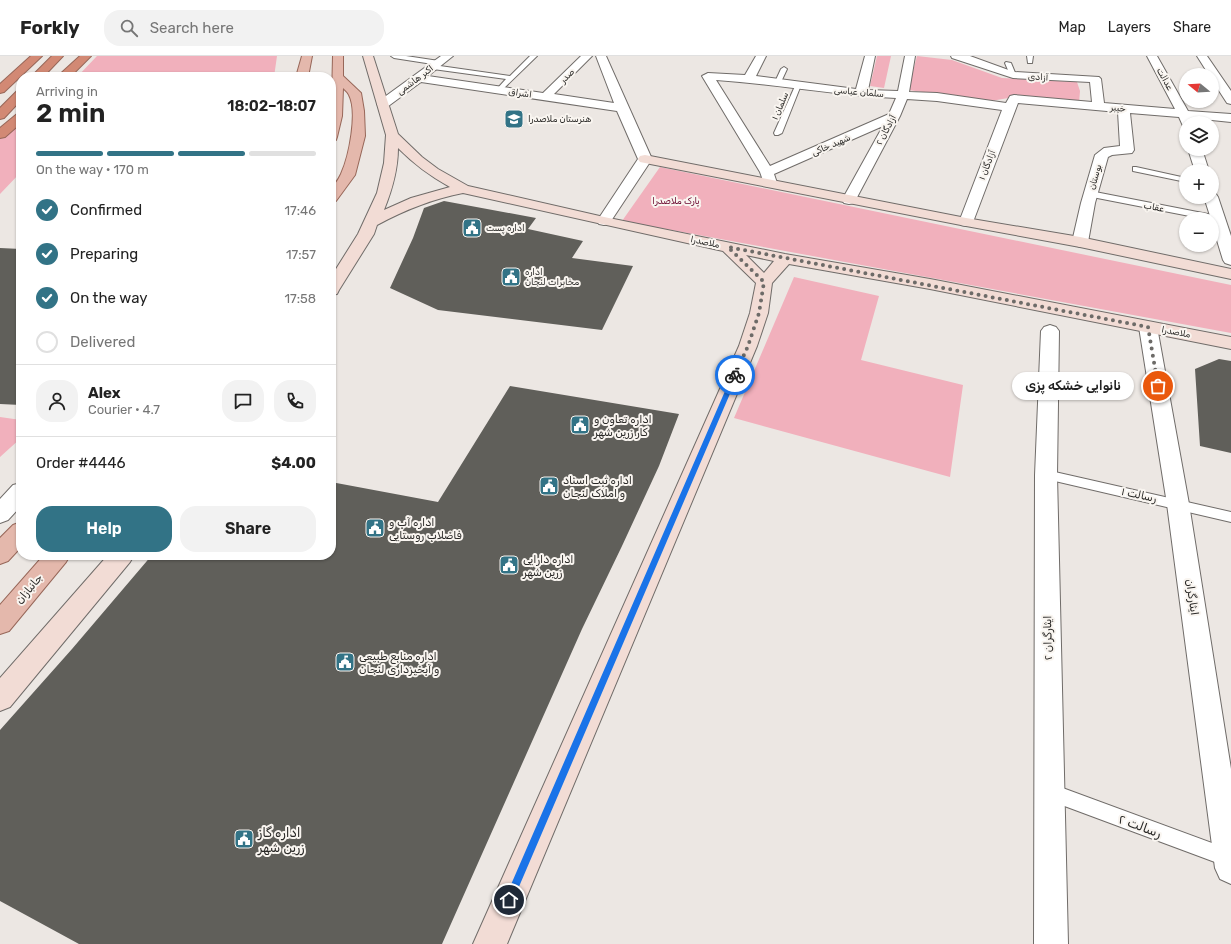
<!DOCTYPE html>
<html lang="en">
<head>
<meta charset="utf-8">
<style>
  body { margin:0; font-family:Rubik,Cairo,sans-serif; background:#f2f2f2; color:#222; height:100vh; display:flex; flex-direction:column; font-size:15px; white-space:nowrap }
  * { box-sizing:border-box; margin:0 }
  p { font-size:13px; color:#767676 }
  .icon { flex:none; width:22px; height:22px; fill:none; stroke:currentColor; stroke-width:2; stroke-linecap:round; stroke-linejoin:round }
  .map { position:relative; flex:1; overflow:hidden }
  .side { position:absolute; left:16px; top:16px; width:320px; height:488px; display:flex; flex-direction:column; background:#fff; border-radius:16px; box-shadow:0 1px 3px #0004 }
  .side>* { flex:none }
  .needle { width:26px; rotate:288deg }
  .controls { position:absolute; left:1179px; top:12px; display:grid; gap:8px }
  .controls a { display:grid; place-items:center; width:40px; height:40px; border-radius:50%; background:#fff; box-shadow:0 1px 3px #0004; font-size:20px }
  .pin { position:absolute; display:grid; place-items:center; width:34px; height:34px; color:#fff; margin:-17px; border:2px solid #fff; border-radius:50%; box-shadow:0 1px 4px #0007 }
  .courier { position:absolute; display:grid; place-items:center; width:40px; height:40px; margin:-20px; border:3px solid #1a73e8; border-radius:50%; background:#fff; color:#222; box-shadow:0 1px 5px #0007 }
  .bubble { position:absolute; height:28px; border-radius:14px; background:#fff; box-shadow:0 1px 3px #0004; font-size:13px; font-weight:600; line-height:28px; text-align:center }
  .headline em { font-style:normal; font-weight:600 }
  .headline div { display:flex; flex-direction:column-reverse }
  .headline { display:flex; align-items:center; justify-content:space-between; height:68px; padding:0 20px }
  h1 { font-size:26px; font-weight:600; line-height:30px }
  .bar { display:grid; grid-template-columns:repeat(4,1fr); gap:6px 4px; align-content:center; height:48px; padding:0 20px }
  .bar i { height:5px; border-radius:3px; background:#e0e0e0 }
  .bar .current { background:#327386 }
  .bar p { grid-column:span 4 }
  .line { display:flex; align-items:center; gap:10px; padding:0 20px; border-top:1px solid #e0e0e0 }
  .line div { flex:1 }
  .round { display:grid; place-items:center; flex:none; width:42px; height:42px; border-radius:16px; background:#f2f2f2 }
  ol { padding:0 20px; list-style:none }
  li { display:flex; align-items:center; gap:12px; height:44px }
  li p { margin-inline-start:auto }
  li .icon { padding:4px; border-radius:50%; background:#327386; color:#fff; stroke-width:4 }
  li:last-child { color:#767676 }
  li i { width:22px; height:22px; border:2px solid #e0e0e0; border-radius:50% }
  .cta { display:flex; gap:8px; margin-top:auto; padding:8px 20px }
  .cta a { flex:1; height:46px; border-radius:16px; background:#327386; color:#fff; font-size:16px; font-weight:600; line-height:46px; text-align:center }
  .cta a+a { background:#f2f2f2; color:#222 }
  header { display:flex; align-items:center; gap:24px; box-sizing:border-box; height:56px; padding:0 20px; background:#fff; border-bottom:1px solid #e0e0e0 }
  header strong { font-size:19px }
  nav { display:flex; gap:22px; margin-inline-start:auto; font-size:14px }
  .search { width:280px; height:36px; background:#f2f2f2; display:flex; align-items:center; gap:10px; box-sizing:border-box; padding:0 14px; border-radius:16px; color:#767676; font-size:15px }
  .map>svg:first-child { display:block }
</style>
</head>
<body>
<header>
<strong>Forkly</strong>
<div class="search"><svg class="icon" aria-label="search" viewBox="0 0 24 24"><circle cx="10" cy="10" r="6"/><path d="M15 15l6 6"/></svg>Search here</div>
<nav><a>Map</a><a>Layers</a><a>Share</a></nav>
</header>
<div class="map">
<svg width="1231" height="888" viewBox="0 0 1231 888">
  <rect width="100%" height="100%" fill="#ece7e3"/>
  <!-- green -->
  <path fill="#f1b0bc" d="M97 0H277L274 21H77Z
    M877 0H891L884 32 870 30Z
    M917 0 952 4 1002 22 1077 26 1080 35 1079 47 1014 41 991 45 908 34Z
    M21 72V116L0 138V77L6 73Z
    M660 111 1231 229V277L622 165Z
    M794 221 879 240 861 304 963 329 950 421 734 362Z
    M0 361 21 364V382L0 401Z"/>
  <!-- building -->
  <path fill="#605f5a" d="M444 145 536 162 528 173 583 185 572 202 633 210 602 274 438 254 390 232 413 182 424 152Z
    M0 192 21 193V349L0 348Z
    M1219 303 1231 305V397L1200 390 1195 313Z
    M510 330 679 358 659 410 622 490 582 573 442 888H79L0 845V674L72 593 152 499H331V426L438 446Z"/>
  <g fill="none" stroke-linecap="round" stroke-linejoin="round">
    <defs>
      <path id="lane" d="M391 0H406L439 5 442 7 439 9 394 2Z
        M530 0H537L501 35 499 36 496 34 506 23 433 13 430 11 433 9 510 20Z
        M1027 0H1033L1032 7H1028Z
        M1006 6 1011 7 1016 19 1015 20 1010 19 1005 7Z
        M784 11 787 13 781 26 776 27 775 26 781 13Z
        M796 28 801 29 782 77 778 79H775L774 77Z
        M1133 111H1136L1186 122V126L1133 115Z
        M1090 135 1218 160 1222 163 1218 166 1212 164V163H1205L1087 140 1086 138 1087 136Z
        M1046 414 1231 456V466L1042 422 1040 419 1042 416Z
        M1049 727 1231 794V812L1043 742 1040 736 1043 730Z"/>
      <path id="street" d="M441 0H453L428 20 543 37 581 0H592L554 38 614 47 596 0H606L652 103 609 168 604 169 599 168 597 165 638 103 617 55 421 26 387 51H379L377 48 379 45Z
        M756 0H766L756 20 856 33 865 0H875L868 34 898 35 905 0H915L909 36 937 37 1006 47 1010 40 1014 39 1092 46 1090 26 1013 22 952 2 951 0H970L1014 16 1099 21 1101 23 1104 47 1175 53 1147 0H1157L1188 55 1231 58V66L1192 62 1193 67H1186V70H1183L1179 61 1130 57 1134 94 1132 97 1112 99 1108 101 1095 147 1088 186 1085 189 1080 191 1075 189 1072 186 1081 147 1095 99 1104 92 1120 90 1118 56 1018 47 973 166 971 169 966 170 961 169 959 166 1002 54 937 45 907 43 900 60 854 147 849 148 844 147 842 144 883 70 774 118 777 127 775 130 770 131 765 130 760 116 702 20 708 17 745 19ZM716 24C776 28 836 39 896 42L889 58 770 110Z
        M1197 0H1207L1231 35V48L1227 47 1212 24V19H1209Z
        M1188 93H1202L1209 115H1195Z
        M1212 137 1216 138 1218 141 1231 180V209L1225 207 1223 204 1212 168V163H1211L1204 141H1212Z
        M1148 266 1154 267 1157 271 1189 448 1231 713V828L1220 823 1215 812 1167 448 1139 271 1142 267Z
        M1050 269 1056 271 1059 275 1057 419 1068 888H1034L1035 419 1041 275 1044 271Z
        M21 427V450L8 464 0 467V443L13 429Z"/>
      <path id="secondary" d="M363 0H373L398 78 422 101 438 113 468 130 604 161 785 198 930 223 1231 281V293L930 233 789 208 772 227 768 257 757 290 507 888H473L739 290 750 257 756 227 723 195 463 137C432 143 405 154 377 169L374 178 339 234 337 238 331 239V221L358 178 377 137 384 107 386 79ZM398 92C414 108 430 120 450 131L411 142 384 154C392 134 398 114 398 92ZM746 199 774 205 764 217Z
        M645 99 966 162 1080 181 1231 213V223L1080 191 966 170 640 106 638 103 640 100Z
        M108 499H134L130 506 10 651 0 655V622Z"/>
      <path id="primary" d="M302 0H312L308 21H296Z
        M333 0H343V20L361 37 364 55 365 80 355 119 336 145 331 146C331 126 334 133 341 118 349 101 358 56 349 39 348 36 345 34 343 32L342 60 337 81 336 84 331 85Z
        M21 466V491L8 505 0 508V482L13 469Z
        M44 499H70L66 506 9 575 0 578V549Z"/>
      <path id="highway" d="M31 0H42L4 36 0 37V28Z
        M52 0H63L43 21H31Z
        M80 0H91L70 21H57Z
        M21 33V44L4 62 0 63V52L17 35Z
        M21 57V67L5 81 0 82V72L17 58Z"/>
    </defs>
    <!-- lane casing -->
    <use href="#lane" stroke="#706c69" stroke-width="2"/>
    <!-- street casing -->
    <use href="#street" stroke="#706c69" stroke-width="2"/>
    <!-- secondary casing -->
    <use href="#secondary" stroke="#706c69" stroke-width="2"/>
    <!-- primary casing -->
    <use href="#primary" stroke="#976759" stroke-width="2"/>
    <!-- highway casing -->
    <use href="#highway" stroke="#976759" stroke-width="2"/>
    <!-- lane -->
    <use href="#lane" fill="#fff" fill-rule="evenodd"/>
    <!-- street -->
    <use href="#street" fill="#fff" fill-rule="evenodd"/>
    <!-- secondary -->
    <use href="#secondary" fill="#f2dcd5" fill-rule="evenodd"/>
    <!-- primary -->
    <use href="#primary" fill="#e4b8ac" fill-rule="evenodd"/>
    <!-- highway -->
    <use href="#highway" fill="#d28974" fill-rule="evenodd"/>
  </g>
  <!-- route -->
  <path fill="#1a73e8" d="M735 317 738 319 512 847 509 848 506 847 504 844 506 840 732 319Z"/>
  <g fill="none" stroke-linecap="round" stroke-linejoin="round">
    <!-- done -->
    <path stroke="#6d6b68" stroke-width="4" stroke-dasharray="0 7.2" d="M735 319 748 290 759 257 764 226 728 191 1148 271 1158 330"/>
  </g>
  <!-- icons -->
  <defs>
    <symbol id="school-square" viewBox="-11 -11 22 22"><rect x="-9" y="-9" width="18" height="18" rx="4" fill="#327386" stroke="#f9f5f0"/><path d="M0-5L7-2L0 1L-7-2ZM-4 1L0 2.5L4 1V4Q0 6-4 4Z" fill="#fff"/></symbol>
    <symbol id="civic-square" viewBox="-11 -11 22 22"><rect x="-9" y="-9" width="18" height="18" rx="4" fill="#327386" stroke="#f9f5f0"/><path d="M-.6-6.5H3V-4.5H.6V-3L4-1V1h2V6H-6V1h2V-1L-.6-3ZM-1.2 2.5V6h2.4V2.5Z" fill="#fff"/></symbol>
  </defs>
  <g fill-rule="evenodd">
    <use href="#school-square" x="503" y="52" width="22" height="22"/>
    <use href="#civic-square" x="461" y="161" width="22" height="22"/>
    <use href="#civic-square" x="500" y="210" width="22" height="22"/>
    <use href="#civic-square" x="569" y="358" width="22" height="22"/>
    <use href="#civic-square" x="538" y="419" width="22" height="22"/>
    <use href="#civic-square" x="364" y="461" width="22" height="22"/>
    <use href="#civic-square" x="498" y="498" width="22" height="22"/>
    <use href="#civic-square" x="334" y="595" width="22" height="22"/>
    <use href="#civic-square" x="233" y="772" width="22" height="22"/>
  </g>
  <g text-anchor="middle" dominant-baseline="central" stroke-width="4" stroke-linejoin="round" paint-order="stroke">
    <!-- far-street labels -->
    <g font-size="9" fill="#292826" stroke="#f9f5f0">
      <text transform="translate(567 20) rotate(-45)">صدر</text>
      <text transform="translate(1038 21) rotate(3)">آزادی</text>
      <text transform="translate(1165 23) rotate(61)">عدالت</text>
      <text transform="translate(415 24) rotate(-37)">اکبر هاشمی</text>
      <text transform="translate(859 36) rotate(5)">سلمان عباسی</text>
      <text transform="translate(520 37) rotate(8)">اشراق</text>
      <text transform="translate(780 50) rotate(-67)">سلمان ۱</text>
      <text transform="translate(1118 52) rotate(5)">خیبر</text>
      <text transform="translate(886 74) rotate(-62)">آزادگان ۲</text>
      <text transform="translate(831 89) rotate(-23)">شهید خاکی</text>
      <text transform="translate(987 109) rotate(-69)">آزادگان ۱</text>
      <text transform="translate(1095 121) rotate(-74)">بوستان</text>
      <text transform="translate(1154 151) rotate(11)">عقاب</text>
      <text transform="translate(705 186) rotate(12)">ملاصدرا</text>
      <text transform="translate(1176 276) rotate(11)">ملاصدرا</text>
    </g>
    <!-- far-poi labels -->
    <g font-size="9" fill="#292826" stroke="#f9f5f0" text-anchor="start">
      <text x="528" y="63">هنرستان ملاصدرا</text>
      <text x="486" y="172">اداره پست</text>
      <text x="525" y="216">اداره<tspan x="525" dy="10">مخابرات لنجان</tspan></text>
    </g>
    <!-- far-park labels -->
    <g font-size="9" fill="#660029" stroke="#f9f5f0">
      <text x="676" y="145">پارک ملاصدرا</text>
    </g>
    <!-- poi labels -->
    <g font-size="11" fill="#292826" stroke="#f9f5f0" text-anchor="start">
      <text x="594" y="363">اداره تعاون و<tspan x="594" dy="13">کار زرین شهر</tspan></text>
      <text x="563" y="424">اداره ثبت اسناد<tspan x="563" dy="13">و املاک لنجان</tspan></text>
      <text x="389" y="466">اداره آب و<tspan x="389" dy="13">فاضلاب روستایی</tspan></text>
      <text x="523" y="503">اداره دارایی<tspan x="523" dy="13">زرین شهر</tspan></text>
      <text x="359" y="600">اداره منابع طبیعی<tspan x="359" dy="13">و آبخیزداری لنجان</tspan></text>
    </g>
    <!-- street labels -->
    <g font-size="11" fill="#292826" stroke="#f9f5f0">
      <text transform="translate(1139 439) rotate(12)">رسالت ۱</text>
      <text transform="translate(29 533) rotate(-50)">جانبازان</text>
      <text transform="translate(1192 541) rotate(82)">ایثارگران</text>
      <text transform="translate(1048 582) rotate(-91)">ایثارگران ۲</text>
    </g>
    <!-- near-street labels -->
    <g font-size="13" fill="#292826" stroke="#f9f5f0">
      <text transform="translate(1140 770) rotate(20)">رسالت ۲</text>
    </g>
    <!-- near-poi labels -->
    <g font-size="13" fill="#292826" stroke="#f9f5f0" text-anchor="start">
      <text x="258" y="776">اداره گاز<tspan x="258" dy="15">زرین شهر</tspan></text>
    </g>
  </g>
</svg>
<div class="controls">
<a><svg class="needle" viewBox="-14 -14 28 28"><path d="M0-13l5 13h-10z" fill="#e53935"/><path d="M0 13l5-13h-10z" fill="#767676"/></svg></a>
<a><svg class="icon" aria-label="layers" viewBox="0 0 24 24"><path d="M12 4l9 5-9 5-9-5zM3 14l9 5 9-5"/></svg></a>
<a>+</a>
<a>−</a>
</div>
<div class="pin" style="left:1158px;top:330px;background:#ea580c"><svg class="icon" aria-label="bag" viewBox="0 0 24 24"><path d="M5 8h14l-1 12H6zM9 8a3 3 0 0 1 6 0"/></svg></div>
<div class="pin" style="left:509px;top:844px;background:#1f2937"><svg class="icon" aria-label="home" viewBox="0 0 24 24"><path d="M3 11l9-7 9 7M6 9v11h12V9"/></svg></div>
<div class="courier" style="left:735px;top:319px"><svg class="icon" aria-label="bike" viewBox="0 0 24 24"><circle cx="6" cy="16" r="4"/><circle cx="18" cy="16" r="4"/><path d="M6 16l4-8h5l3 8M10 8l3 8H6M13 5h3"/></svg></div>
<div class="bubble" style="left:1012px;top:316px;width:122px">نانوایی خشکه پزی</div>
<section class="side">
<div class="headline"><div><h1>2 min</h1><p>Arriving in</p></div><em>18:02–18:07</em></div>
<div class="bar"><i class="current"></i><i class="current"></i><i class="current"></i><i></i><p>On the way · 170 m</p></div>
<ol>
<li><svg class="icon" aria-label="check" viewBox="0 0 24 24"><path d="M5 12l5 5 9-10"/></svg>Confirmed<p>17:46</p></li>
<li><svg class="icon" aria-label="check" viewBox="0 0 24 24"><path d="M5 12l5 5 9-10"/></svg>Preparing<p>17:57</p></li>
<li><svg class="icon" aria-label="check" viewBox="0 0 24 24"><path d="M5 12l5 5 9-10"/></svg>On the way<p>17:58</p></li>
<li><i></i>Delivered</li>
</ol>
<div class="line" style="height:72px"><a class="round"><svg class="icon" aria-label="person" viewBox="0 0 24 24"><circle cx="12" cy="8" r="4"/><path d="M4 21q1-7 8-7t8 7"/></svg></a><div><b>Alex</b><p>Courier · 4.7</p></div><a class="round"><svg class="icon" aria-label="chat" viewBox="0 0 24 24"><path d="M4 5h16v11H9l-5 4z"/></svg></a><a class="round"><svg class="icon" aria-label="phone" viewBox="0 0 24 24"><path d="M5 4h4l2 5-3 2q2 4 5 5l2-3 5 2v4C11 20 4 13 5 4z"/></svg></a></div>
<div class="line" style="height:52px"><div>Order #4446</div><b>$4.00</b></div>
<div class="cta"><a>Help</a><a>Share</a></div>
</section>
</div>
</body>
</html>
